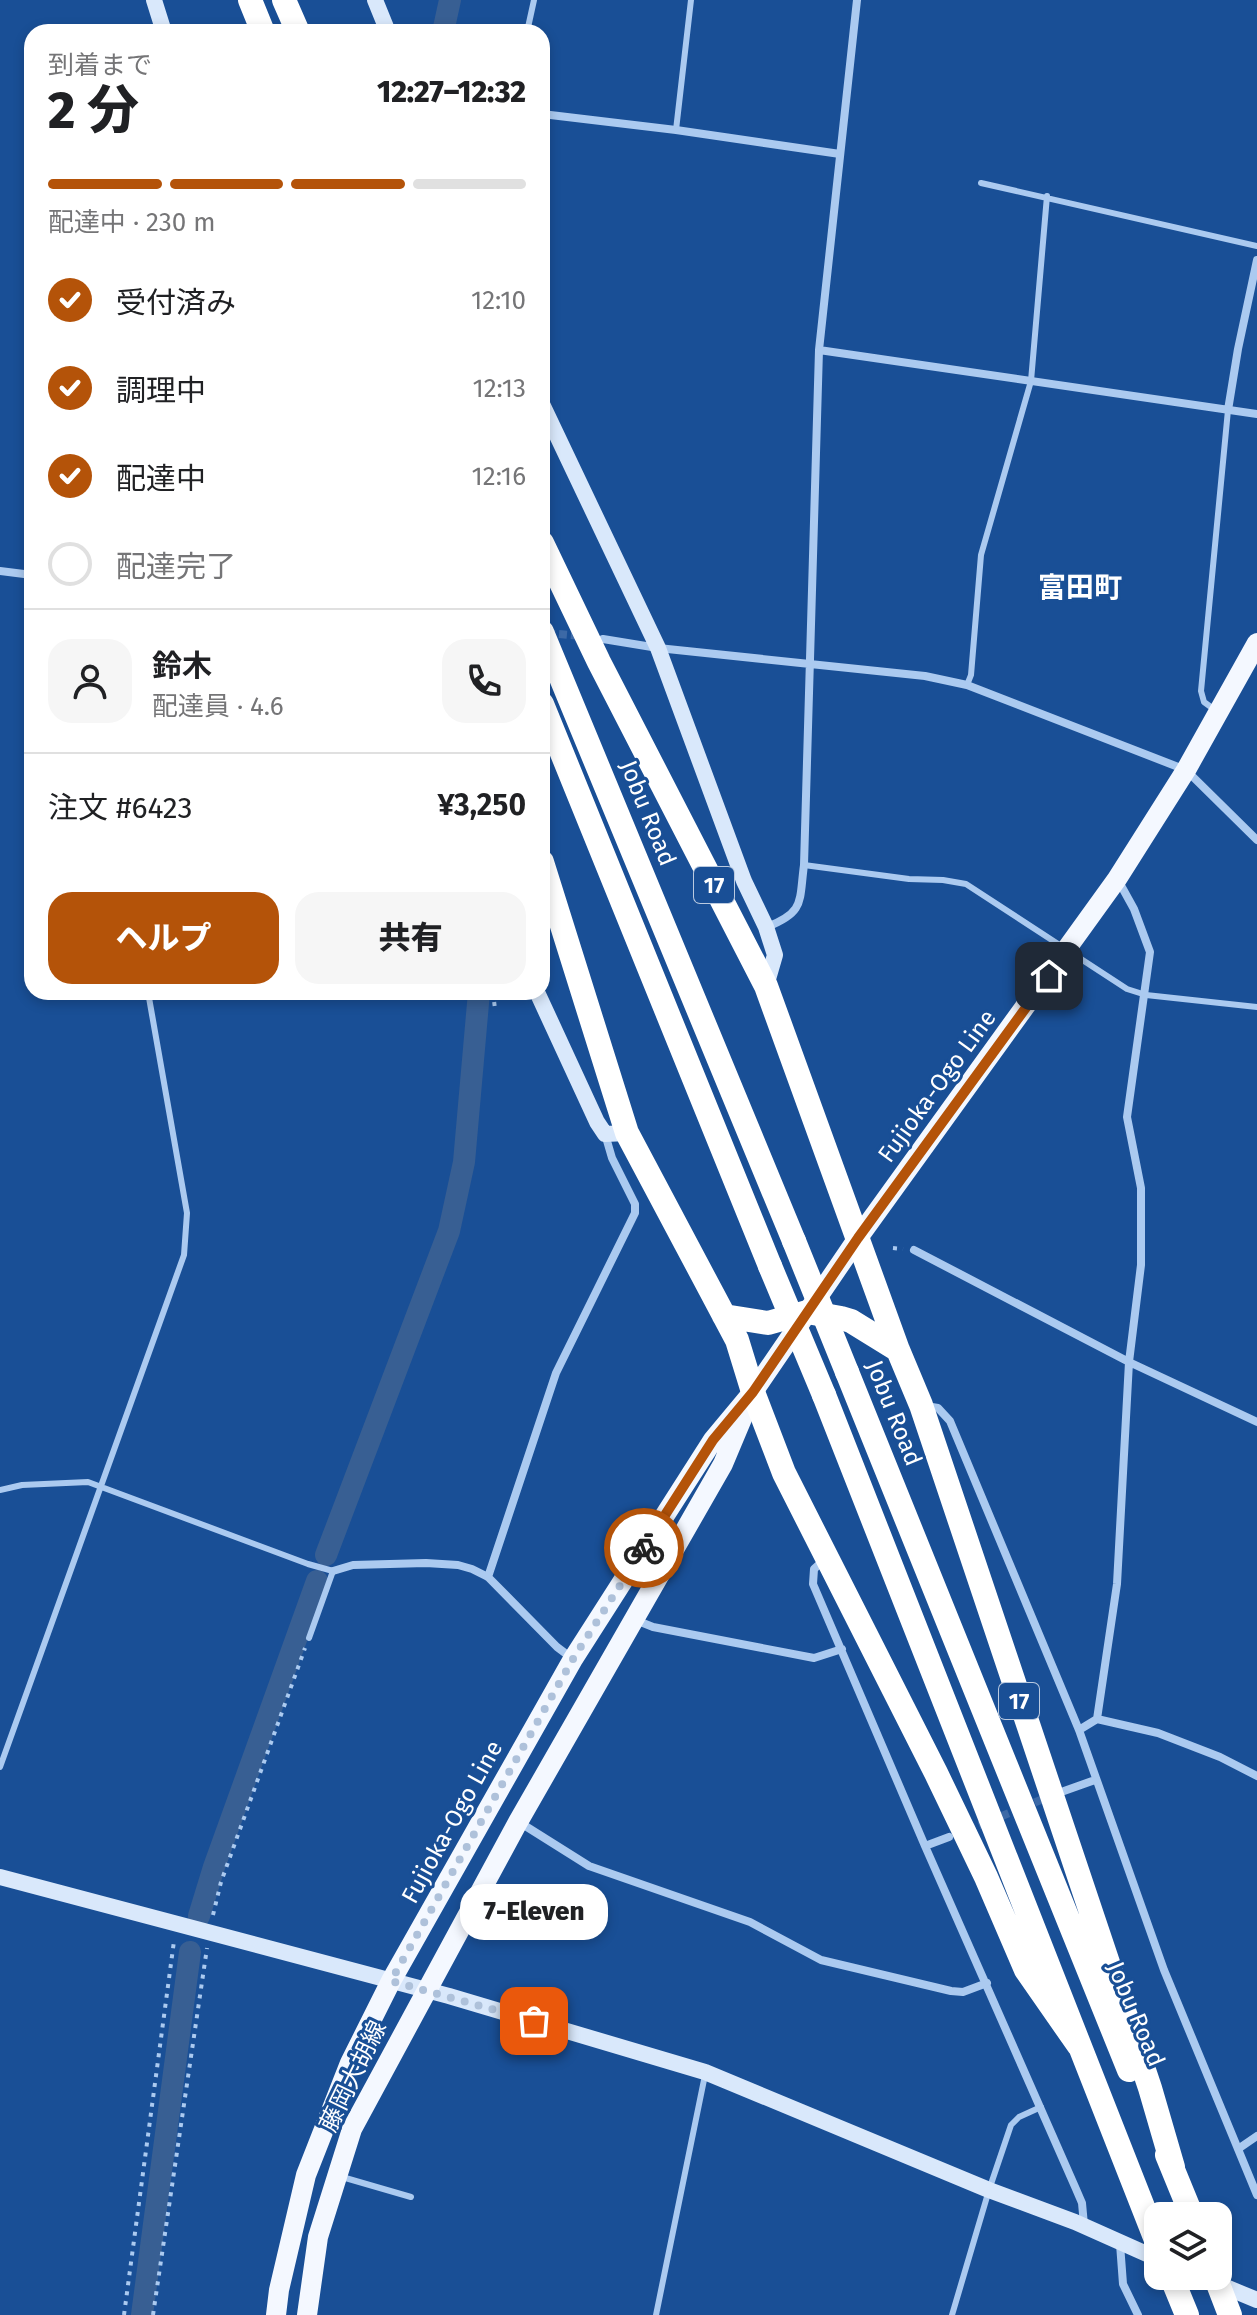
<!DOCTYPE html>
<html lang="ja">
<head>
<meta charset="utf-8">
<style>
  body { margin:0; font-family:"Fira Sans","Noto Sans JP",sans-serif; background:#f6f6f6; color:#202124; height:100vh; display:flex; flex-direction:column; font-size:30px; white-space:nowrap }
  * { box-sizing:border-box; margin:0 }
  p { font-size:26px; color:#757577 }
  .icon { flex:none; width:44px; height:44px; fill:none; stroke:currentColor; stroke-width:2; stroke-linecap:round; stroke-linejoin:round }
  .map { position:relative; flex:1; overflow:hidden }
  .panel { position:absolute; left:24px; top:24px; width:526px; height:976px; display:flex; flex-direction:column; background:#fff; border-radius:24px; box-shadow:0 4px 12px #0003 }
  .panel>* { flex:none }
  .fabs { position:absolute; left:1144px; top:2202px; display:grid; gap:16px }
  .fabs a { display:grid; place-items:center; width:88px; height:88px; border-radius:16px; background:#fff; box-shadow:0 4px 12px #0003; font-size:40px }
  .pin { position:absolute; display:grid; place-items:center; width:68px; height:68px; color:#fff; margin:-34px; border-radius:16px; box-shadow:0 4px 12px #0006 }
  .courier { position:absolute; display:grid; place-items:center; width:80px; height:80px; margin:-40px; border:6px solid #b45309; border-radius:50%; background:#fff; color:#222; box-shadow:0 2px 10px #0007 }
  .bubble { position:absolute; height:56px; border-radius:24px; background:#fff; box-shadow:0 4px 12px #0003; font-size:26px; font-weight:800; line-height:56px; text-align:center }
  .summary em { font-style:normal; font-weight:800 }
  .summary div { display:flex; flex-direction:column-reverse }
  .summary { display:flex; align-items:center; justify-content:space-between; height:136px; padding:0 24px }
  h1 { font-size:52px; font-weight:800; line-height:60px }
  .bar { display:grid; grid-template-columns:repeat(4,1fr); gap:12px 8px; align-content:center; height:96px; padding:0 24px }
  .bar i { height:10px; border-radius:6px; background:#e0e0e0 }
  .bar .on { background:#b45309 }
  .bar p { grid-column:span 4 }
  .line { display:flex; align-items:center; gap:20px; padding:0 24px; border-top:2px solid #e0e0e0 }
  .line div { flex:1 }
  .round { display:grid; place-items:center; flex:none; width:84px; height:84px; border-radius:24px; background:#f6f6f6 }
  ol { padding:0 24px; list-style:none }
  li { display:flex; align-items:center; gap:24px; height:88px }
  li p { margin-inline-start:auto }
  li .icon { padding:8px; border-radius:50%; background:#b45309; color:#fff; stroke-width:4 }
  li:last-child { color:#757577 }
  li i { width:44px; height:44px; border:4px solid #e0e0e0; border-radius:50% }
  .primary-button { display:flex; gap:16px; margin-top:auto; padding:16px 24px }
  .primary-button a { flex:1; height:92px; border-radius:24px; background:#b45309; color:#fff; font-size:32px; font-weight:800; line-height:92px; text-align:center }
  .primary-button a+a { background:#f6f6f6; color:#202124 }
  .map>svg:first-child { display:block }
</style>
</head>
<body>
<div class="map">
<svg width="1257" height="2315" viewBox="0 0 1257 2315">
  <rect width="100%" height="100%" fill="#194f96"/>
  <g fill="none" stroke-linecap="round" stroke-linejoin="round">
    <!-- canal -->
    <path stroke="#385f93" stroke-width="22" d="M443 32 450 0
      M326 1555 449 1231 464 1162 479 992
      M199 1916 214 1867 317 1581
      M142 2315 190 1952"/>
    <!-- street-tunnel -->
    <path stroke="#3c69a6" stroke-width="8" stroke-dasharray="8 4" stroke-linecap="butt" d="M547 633 581 636
      M968 1830 1048 1797"/>
    <!-- path -->
    <path stroke="#abcaf0" stroke-width="4" stroke-dasharray="4 6" stroke-linecap="butt" d="M493 992 495 1009
      M893 1248 903 1249
      M213 1915 221 1882 305 1648
      M124 2315 174 1941
      M153 2315 207 1948"/>
    <!-- lane -->
    <path stroke="#abcaf0" stroke-width="6" d="M527 32 534 0
      M676 130 691 0
      M981 183 1257 246
      M967 685 971 675 981 555 1031 381 1047 196
      M1215 710 1204 702 1201 691 1228 410
      M804 865 909 879 943 880 966 884 1127 989 1146 995 1257 1007
      M0 1490 22 1485 88 1482 308 1564 333 1571 309 1638
      M0 1767 184 1255 187 1213 148 992
      M342 2177 411 2197
      M656 2315 705 2075
      M952 2315 989 2190 1011 2125 1019 2117 1041 2107"/>
    <!-- street -->
    <path stroke="#abcaf0" stroke-width="8" d="M542 114 676 130 840 154
      M819 350 1257 414
      M1228 410 1238 349 1257 260
      M0 571 32 575
      M603 639 658 648 925 676 967 685 1186 770 1257 840
      M767 927C805 912 799 902 804 865L819 350 857 0
      M914 1250 1129 1362 1257 1422
      M926 1406 938 1408 950 1421 1079 1730 1164 1970 1257 2195
      M824 1560 814 1569 813 1584 925 1846 1076 2189 1082 2203 1084 2225
      M333 1571 353 1565 426 1563 458 1565 472 1569 488 1577 557 1647 573 1659
      M488 1577 556 1373 635 1213V1204L612 1158 605 1134
      M633 1619 653 1627 814 1658 842 1649
      M1097 1719 1117 1584 1129 1362 1141 1265V1188L1127 1117 1150 952 1134 909 1118 880
      M1079 1730 1097 1719 1158 1733 1220 1757 1257 1776
      M1064 1791 1095 1780
      M519 1822 589 1866 750 1922 821 1960 951 1991 963 1992 987 1983
      M925 1846 949 1837
      M1238 2149 1257 2136
      M1120 2244 1123 2284 1138 2315"/>
    <!-- secondary -->
    <path stroke="#d9e8fb" stroke-width="16" d="M154 0 164 32
      M375 0 388 32
      M542 404 658 648 744 881 766 927 775 955 766 986
      M537 992 597 1122 605 1134 627 1133
      M0 1877 449 1996 705 2072 989 2190 1075 2222 1158 2259
      M1199 2276 1257 2300"/>
    <!-- primary -->
    <path stroke="#f4f8ff" stroke-width="20" d="M276 2315 279 2290 306 2175 350 2063 391 1981 573 1659 713 1440 753 1392 858 1238 1117 879 1186 770 1257 643
      M307 2315 318 2237 352 2129 518 1822 723 1464 744 1414"/>
    <!-- highway -->
    <path stroke="#fff" stroke-width="24" d="M250 0 263 32
      M284 0 298 32
      M542 543 599 662 766 986 898 1350 921 1405 1150 2088 1173 2167
      M542 632 794 1241
      M542 704 770 1266
      M542 862 627 1133 737 1340 753 1392 784 1473 936 1773 986 1877 1026 1970 1079 2046
      M724 1316 768 1323 807 1312 841 1318 851 1321 898 1350
      M847 1372 1129 2070
      M824 1395 1158 2245
      M1167 2155 1192 2216
      M1171 2276 1187 2315"/>
    <!-- highway-bridge -->
    <path stroke="#fff" stroke-width="24" d="M794 1241 847 1372
      M770 1266 824 1395
      M1215 2276 1230 2315"/>
  </g>
  <g fill="none" stroke-linecap="round" stroke-linejoin="round">
    <!-- done -->
    <path stroke="#aec1da" stroke-width="8" stroke-dasharray="0 14.4" d="M534 2021 391 1981 573 1659 644 1548"/>
    <!-- route -->
    <path stroke="#b45309" stroke-width="10" d="M644 1548 713 1440 753 1392 858 1238 1049 976"/>
  </g>
  <g text-anchor="middle" dominant-baseline="central" stroke-width="6" stroke-linejoin="round" paint-order="stroke">
    <!-- shield labels -->
    <g fill="#194f96" stroke="#bacae0" stroke-width="2">
      <rect x="694" y="867" width="40" height="36" rx="6"/>
      <rect x="999" y="1683" width="40" height="36" rx="6"/>
    </g>
    <g font-size="22" font-weight="bold" fill="#fff">
      <text x="714" y="885">17</text>
      <text x="1019" y="1701">17</text>
    </g>
    <!-- street labels -->
    <g font-size="24" fill="#fff" stroke="#194f96">
      <text transform="translate(648 813) rotate(68)">Jobu Road</text>
      <text transform="translate(937 1086) rotate(-54)">Fujioka-Ogo Line</text>
      <text transform="translate(894 1413) rotate(68)">Jobu Road</text>
      <text transform="translate(452 1822) rotate(-61)">Fujioka-Ogo Line</text>
      <text transform="translate(1136 2014) rotate(67)">Jobu Road</text>
      <text transform="translate(353 2076) rotate(-64)">藤岡大胡線</text>
    </g>
    <!-- quarter labels -->
    <g font-size="28" font-weight="bold" fill="#fff" stroke="#194f96">
      <text x="1080" y="587">富田町</text>
    </g>
  </g>
</svg>
<div class="fabs">
<a><svg class="icon" aria-label="layers" viewBox="0 0 24 24"><path d="M12 4l9 5-9 5-9-5zM3 14l9 5 9-5"/></svg></a>
</div>
<div class="pin" style="left:534px;top:2021px;background:#ea580c"><svg class="icon" aria-label="bag" viewBox="0 0 24 24"><path d="M5 8h14l-1 12H6zM9 8a3 3 0 0 1 6 0"/></svg></div>
<div class="pin" style="left:1049px;top:976px;background:#1f2937"><svg class="icon" aria-label="home" viewBox="0 0 24 24"><path d="M3 11l9-7 9 7M6 9v11h12V9"/></svg></div>
<div class="courier" style="left:644px;top:1548px"><svg class="icon" aria-label="bike" viewBox="0 0 24 24"><circle cx="6" cy="16" r="4"/><circle cx="18" cy="16" r="4"/><path d="M6 16l4-8h5l3 8M10 8l3 8H6M13 5h3"/></svg></div>
<div class="bubble" style="left:460px;top:1884px;width:148px">7-Eleven</div>
<section class="panel">
<div class="summary"><div><h1>2 分</h1><p>到着まで</p></div><em>12:27–12:32</em></div>
<div class="bar"><i class="on"></i><i class="on"></i><i class="on"></i><i></i><p>配達中 · 230 m</p></div>
<ol>
<li><svg class="icon" aria-label="check" viewBox="0 0 24 24"><path d="M5 12l5 5 9-10"/></svg>受付済み<p>12:10</p></li>
<li><svg class="icon" aria-label="check" viewBox="0 0 24 24"><path d="M5 12l5 5 9-10"/></svg>調理中<p>12:13</p></li>
<li><svg class="icon" aria-label="check" viewBox="0 0 24 24"><path d="M5 12l5 5 9-10"/></svg>配達中<p>12:16</p></li>
<li><i></i>配達完了</li>
</ol>
<div class="line" style="height:144px"><a class="round"><svg class="icon" aria-label="person" viewBox="0 0 24 24"><circle cx="12" cy="8" r="4"/><path d="M4 21q1-7 8-7t8 7"/></svg></a><div><b>鈴木</b><p>配達員 · 4.6</p></div><a class="round"><svg class="icon" aria-label="phone" viewBox="0 0 24 24"><path d="M5 4h4l2 5-3 2q2 4 5 5l2-3 5 2v4C11 20 4 13 5 4z"/></svg></a></div>
<div class="line" style="height:104px"><div>注文 #6423</div><b>¥3,250</b></div>
<div class="primary-button"><a>ヘルプ</a><a>共有</a></div>
</section>
</div>
</body>
</html>
